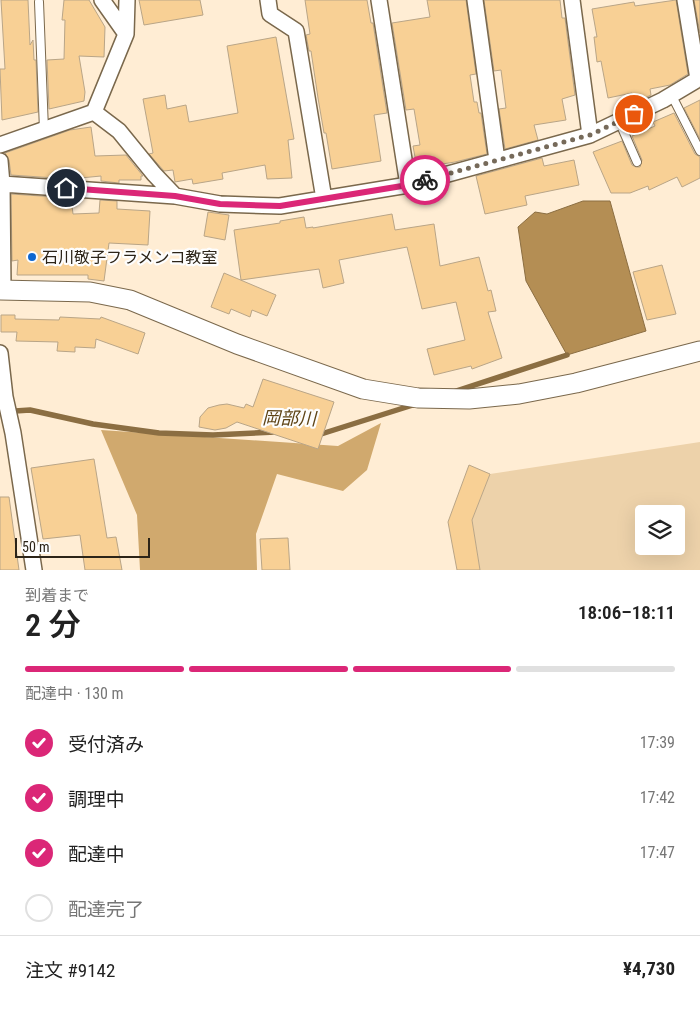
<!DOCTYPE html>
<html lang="ja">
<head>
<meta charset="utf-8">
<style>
  body { margin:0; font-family:"Roboto Condensed","Noto Sans JP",sans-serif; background:#f2f2f2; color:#222; height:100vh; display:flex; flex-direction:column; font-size:19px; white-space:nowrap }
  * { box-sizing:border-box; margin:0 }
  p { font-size:16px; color:#767676 }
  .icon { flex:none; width:28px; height:28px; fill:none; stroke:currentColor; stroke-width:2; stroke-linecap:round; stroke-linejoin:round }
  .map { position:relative; height:570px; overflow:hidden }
  .drawer { display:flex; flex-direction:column; background:#fff; flex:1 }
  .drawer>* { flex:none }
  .fabs { position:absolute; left:635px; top:505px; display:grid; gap:10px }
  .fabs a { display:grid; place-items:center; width:50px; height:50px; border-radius:5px; background:#fff; box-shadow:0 5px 20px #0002; font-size:25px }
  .scale { position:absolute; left:15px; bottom:12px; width:135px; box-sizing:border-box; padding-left:5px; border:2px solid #2c2418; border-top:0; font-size:14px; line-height:18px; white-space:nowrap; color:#2c2418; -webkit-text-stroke:4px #fdfdfd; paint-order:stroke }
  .pin { position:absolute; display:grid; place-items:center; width:42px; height:42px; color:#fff; margin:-21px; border:2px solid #fff; border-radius:50%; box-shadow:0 1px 5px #0007 }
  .courier { position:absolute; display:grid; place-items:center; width:50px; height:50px; margin:-25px; border:4px solid #db2777; border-radius:50%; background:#fff; color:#222; box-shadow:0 1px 6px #0007 }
  .overview em { font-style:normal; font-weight:600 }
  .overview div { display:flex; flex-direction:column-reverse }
  .overview { display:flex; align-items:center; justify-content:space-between; height:85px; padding:0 25px }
  h1 { font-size:32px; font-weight:600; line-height:38px }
  .bar { display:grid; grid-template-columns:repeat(4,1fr); gap:8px 5px; align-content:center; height:60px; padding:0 25px }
  .bar i { height:6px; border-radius:4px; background:#e0e0e0 }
  .bar .selected { background:#db2777 }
  .bar p { grid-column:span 4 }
  .line { display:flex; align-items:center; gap:12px; padding:0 25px; border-top:1px solid #e0e0e0 }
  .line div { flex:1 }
  ol { padding:0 25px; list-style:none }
  li { display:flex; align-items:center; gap:15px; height:55px }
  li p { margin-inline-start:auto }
  li .icon { padding:5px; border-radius:50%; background:#db2777; color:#fff; stroke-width:4 }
  li:last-child { color:#767676 }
  li i { width:28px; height:28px; border:2px solid #e0e0e0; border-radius:50% }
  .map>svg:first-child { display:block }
</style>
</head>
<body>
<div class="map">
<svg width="700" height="570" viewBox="0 0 700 570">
  <rect width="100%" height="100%" fill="#ffedd4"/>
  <!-- green -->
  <path fill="#edd2aa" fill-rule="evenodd" d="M700 442V570H480L472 520 490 474ZM644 514H676V546H644Z"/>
  <!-- forest -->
  <path fill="#d0a96e" d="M381 423 367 470 343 491 277 474 256 534 257 570H140L137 515 101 430 338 446Z"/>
  <!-- water -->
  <path fill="#b48e54" stroke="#8b6e42" d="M583 201H610L646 331 567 355 526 281 518 227 535 212 547 214Z"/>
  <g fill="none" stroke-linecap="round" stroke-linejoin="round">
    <!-- stream -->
    <path stroke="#8b6e42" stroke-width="5.5" d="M453 392 567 355
      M0 412 30 410 93 424 159 433 213 435 275 432
      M318 435 416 404"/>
  </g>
  <!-- building -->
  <path fill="#f8d095" stroke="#b9a587" d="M1 0H28L30 45 33 40 34 60H36L38 112 2 120 0 69H5Z
    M64 0H89L105 27 104 57 79 56 85 92 84 101 49 109 47 60 64 59 65 20H62Z
    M139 0H200L203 15 144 25Z
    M305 0H367L371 23H373L387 113 374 115 381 161 332 169 326 133H324L318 98 311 51H309L306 35 310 34Z
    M427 0H466L476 74 470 75 474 102H477L479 113H481L487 154 455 162 417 168 413 146 420 145 414 109 406 110 392 23 430 17Z
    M484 0H560L562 18H565L567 34 575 95 562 99 566 120 534 125 538 140 505 149 499 109 506 108 501 70 494 71Z
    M676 0 688 74 670 85 650 89 651 95 637 102 634 103 632 93 608 98 601 61 597 62 594 37H597L592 9 634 2 635 6Z
    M694 0H700V33Z
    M276 37 294 139 288 140 292 178 267 179 265 165 222 173 223 179 193 184 192 179 175 182 173 170 164 171 149 154 153 153 143 99 165 95 167 109 186 105 189 122 238 113 227 46Z
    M700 100V139L684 108Z
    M674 113 695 154 700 157V178L682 187 677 177 649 190 648 186 630 193H611L593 152 622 141 632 165 636 167H640L642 160 632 136 655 126 653 122Z
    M91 127 95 156 126 155 143 176H141V180H119V183L101 181V176L70 179 11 175 9 160 5 153 70 130Z
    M542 158 544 166 574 160 579 185 525 196 527 205 485 214 476 176Z
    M11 194 71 198 73 214 99 213 100 200 117 201V209L150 211 148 245 109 243 104 281 88 279V275H17L18 260 12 261Z
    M208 212 229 215 225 240 204 236Z
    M392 214 395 230 434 224 440 266 479 257 488 291 491 290 496 311 488 312 502 358 472 369 471 366 434 375 427 349 465 340 456 302 422 309 407 247 339 260 344 283 323 288 319 269 241 280 234 230 280 223V221L304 217 306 228 313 227V228Z
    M662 265 676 314 647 320 633 272Z
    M224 273 276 295 267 316 252 310 250 317 231 309 229 314 211 307Z
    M1 315H15V319L59 320 60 317 100 319 101 317 145 333 138 354 96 339 95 348 75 347V352L57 351 58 342 16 341 17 332H1Z
    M263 379 334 402 318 449 237 422 226 428 215 430 199 427 200 417 208 408 219 405 227 404 244 408 246 404 253 407Z
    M94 459 107 538 116 537 122 570H85L80 535 43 539 31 468Z
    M469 465 490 474 472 520 480 570H457L448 522Z
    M0 497H9L19 570H0Z
    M288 538 290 570H262L260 539Z"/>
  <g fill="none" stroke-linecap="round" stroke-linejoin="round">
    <defs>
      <path id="service" d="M39 2 44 130
        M672 96 700 151
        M619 121 637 162"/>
      <path id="minor" d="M102 0 126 34
        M268 0 270 14 296 31 324 199
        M379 0 408 185
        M475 0 497 160
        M572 0 590 135
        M685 0 698 79
        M94 112 119 131 154 174 175 196 220 204 280 206 408 185 590 135 663 100 700 78
        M0 145 94 112 126 34 127 0
        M0 161 2 184 3 290
        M2 184 175 196
        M0 353 5 397 13 433 34 570"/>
      <path id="tertiary" d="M0 290 90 292 130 300 237 344 363 389 418 398 469 399 519 394 576 383 700 351"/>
    </defs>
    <!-- service casing -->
    <use href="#service" stroke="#7a684c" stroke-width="10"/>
    <!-- minor casing -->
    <use href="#minor" stroke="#7a684c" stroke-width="18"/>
    <!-- tertiary casing -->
    <use href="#tertiary" stroke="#7a684c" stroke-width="21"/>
    <!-- service -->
    <use href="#service" stroke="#fff" stroke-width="8"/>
    <!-- minor -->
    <use href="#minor" stroke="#fff" stroke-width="15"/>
    <!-- tertiary -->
    <use href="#tertiary" stroke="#fff" stroke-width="19"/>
  </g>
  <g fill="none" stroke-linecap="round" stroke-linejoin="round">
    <!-- done -->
    <path stroke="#766a5a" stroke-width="5" stroke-dasharray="0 9" d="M425 180 590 135 634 114"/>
    <!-- route -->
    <path stroke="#db2777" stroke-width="6" d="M66 188 175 196 220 204 280 206 408 185 425 180"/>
  </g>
  <!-- markers -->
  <circle fill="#0f67d0" stroke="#fdfdfd" stroke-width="2" cx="32" cy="257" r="5"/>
  <g text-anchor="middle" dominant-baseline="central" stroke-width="4.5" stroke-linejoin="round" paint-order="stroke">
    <!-- poi labels -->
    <g font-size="16" fill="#2c2418" stroke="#fdfdfd" text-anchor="start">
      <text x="42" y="257">石川敬子フラメンコ教室</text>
    </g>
    <!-- water labels -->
    <g font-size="18" font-style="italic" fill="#5e4315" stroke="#fdfdfd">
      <text transform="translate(289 418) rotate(1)">岡部川</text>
    </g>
  </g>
</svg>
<div class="fabs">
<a><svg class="icon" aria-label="layers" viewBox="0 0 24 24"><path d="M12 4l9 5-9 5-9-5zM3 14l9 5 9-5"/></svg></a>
</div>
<div class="scale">50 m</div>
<div class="pin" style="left:634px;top:114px;background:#ea580c"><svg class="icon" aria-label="bag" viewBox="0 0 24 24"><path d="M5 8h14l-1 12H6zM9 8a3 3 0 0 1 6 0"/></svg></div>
<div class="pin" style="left:66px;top:188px;background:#1f2937"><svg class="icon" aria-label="home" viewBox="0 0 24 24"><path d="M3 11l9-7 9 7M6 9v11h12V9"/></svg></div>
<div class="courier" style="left:425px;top:180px"><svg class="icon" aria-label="bike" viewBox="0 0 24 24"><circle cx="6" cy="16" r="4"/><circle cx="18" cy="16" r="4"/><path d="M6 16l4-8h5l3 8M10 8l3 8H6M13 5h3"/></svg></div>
</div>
<section class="drawer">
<div class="overview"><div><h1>2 分</h1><p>到着まで</p></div><em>18:06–18:11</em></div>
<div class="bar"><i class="selected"></i><i class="selected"></i><i class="selected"></i><i></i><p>配達中 · 130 m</p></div>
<ol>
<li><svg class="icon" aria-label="check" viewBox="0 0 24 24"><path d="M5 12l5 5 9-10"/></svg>受付済み<p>17:39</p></li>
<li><svg class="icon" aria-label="check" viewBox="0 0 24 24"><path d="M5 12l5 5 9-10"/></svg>調理中<p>17:42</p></li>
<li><svg class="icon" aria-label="check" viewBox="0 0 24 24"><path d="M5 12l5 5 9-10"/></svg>配達中<p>17:47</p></li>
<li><i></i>配達完了</li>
</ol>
<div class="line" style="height:65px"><div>注文 #9142</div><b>¥4,730</b></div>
</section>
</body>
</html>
